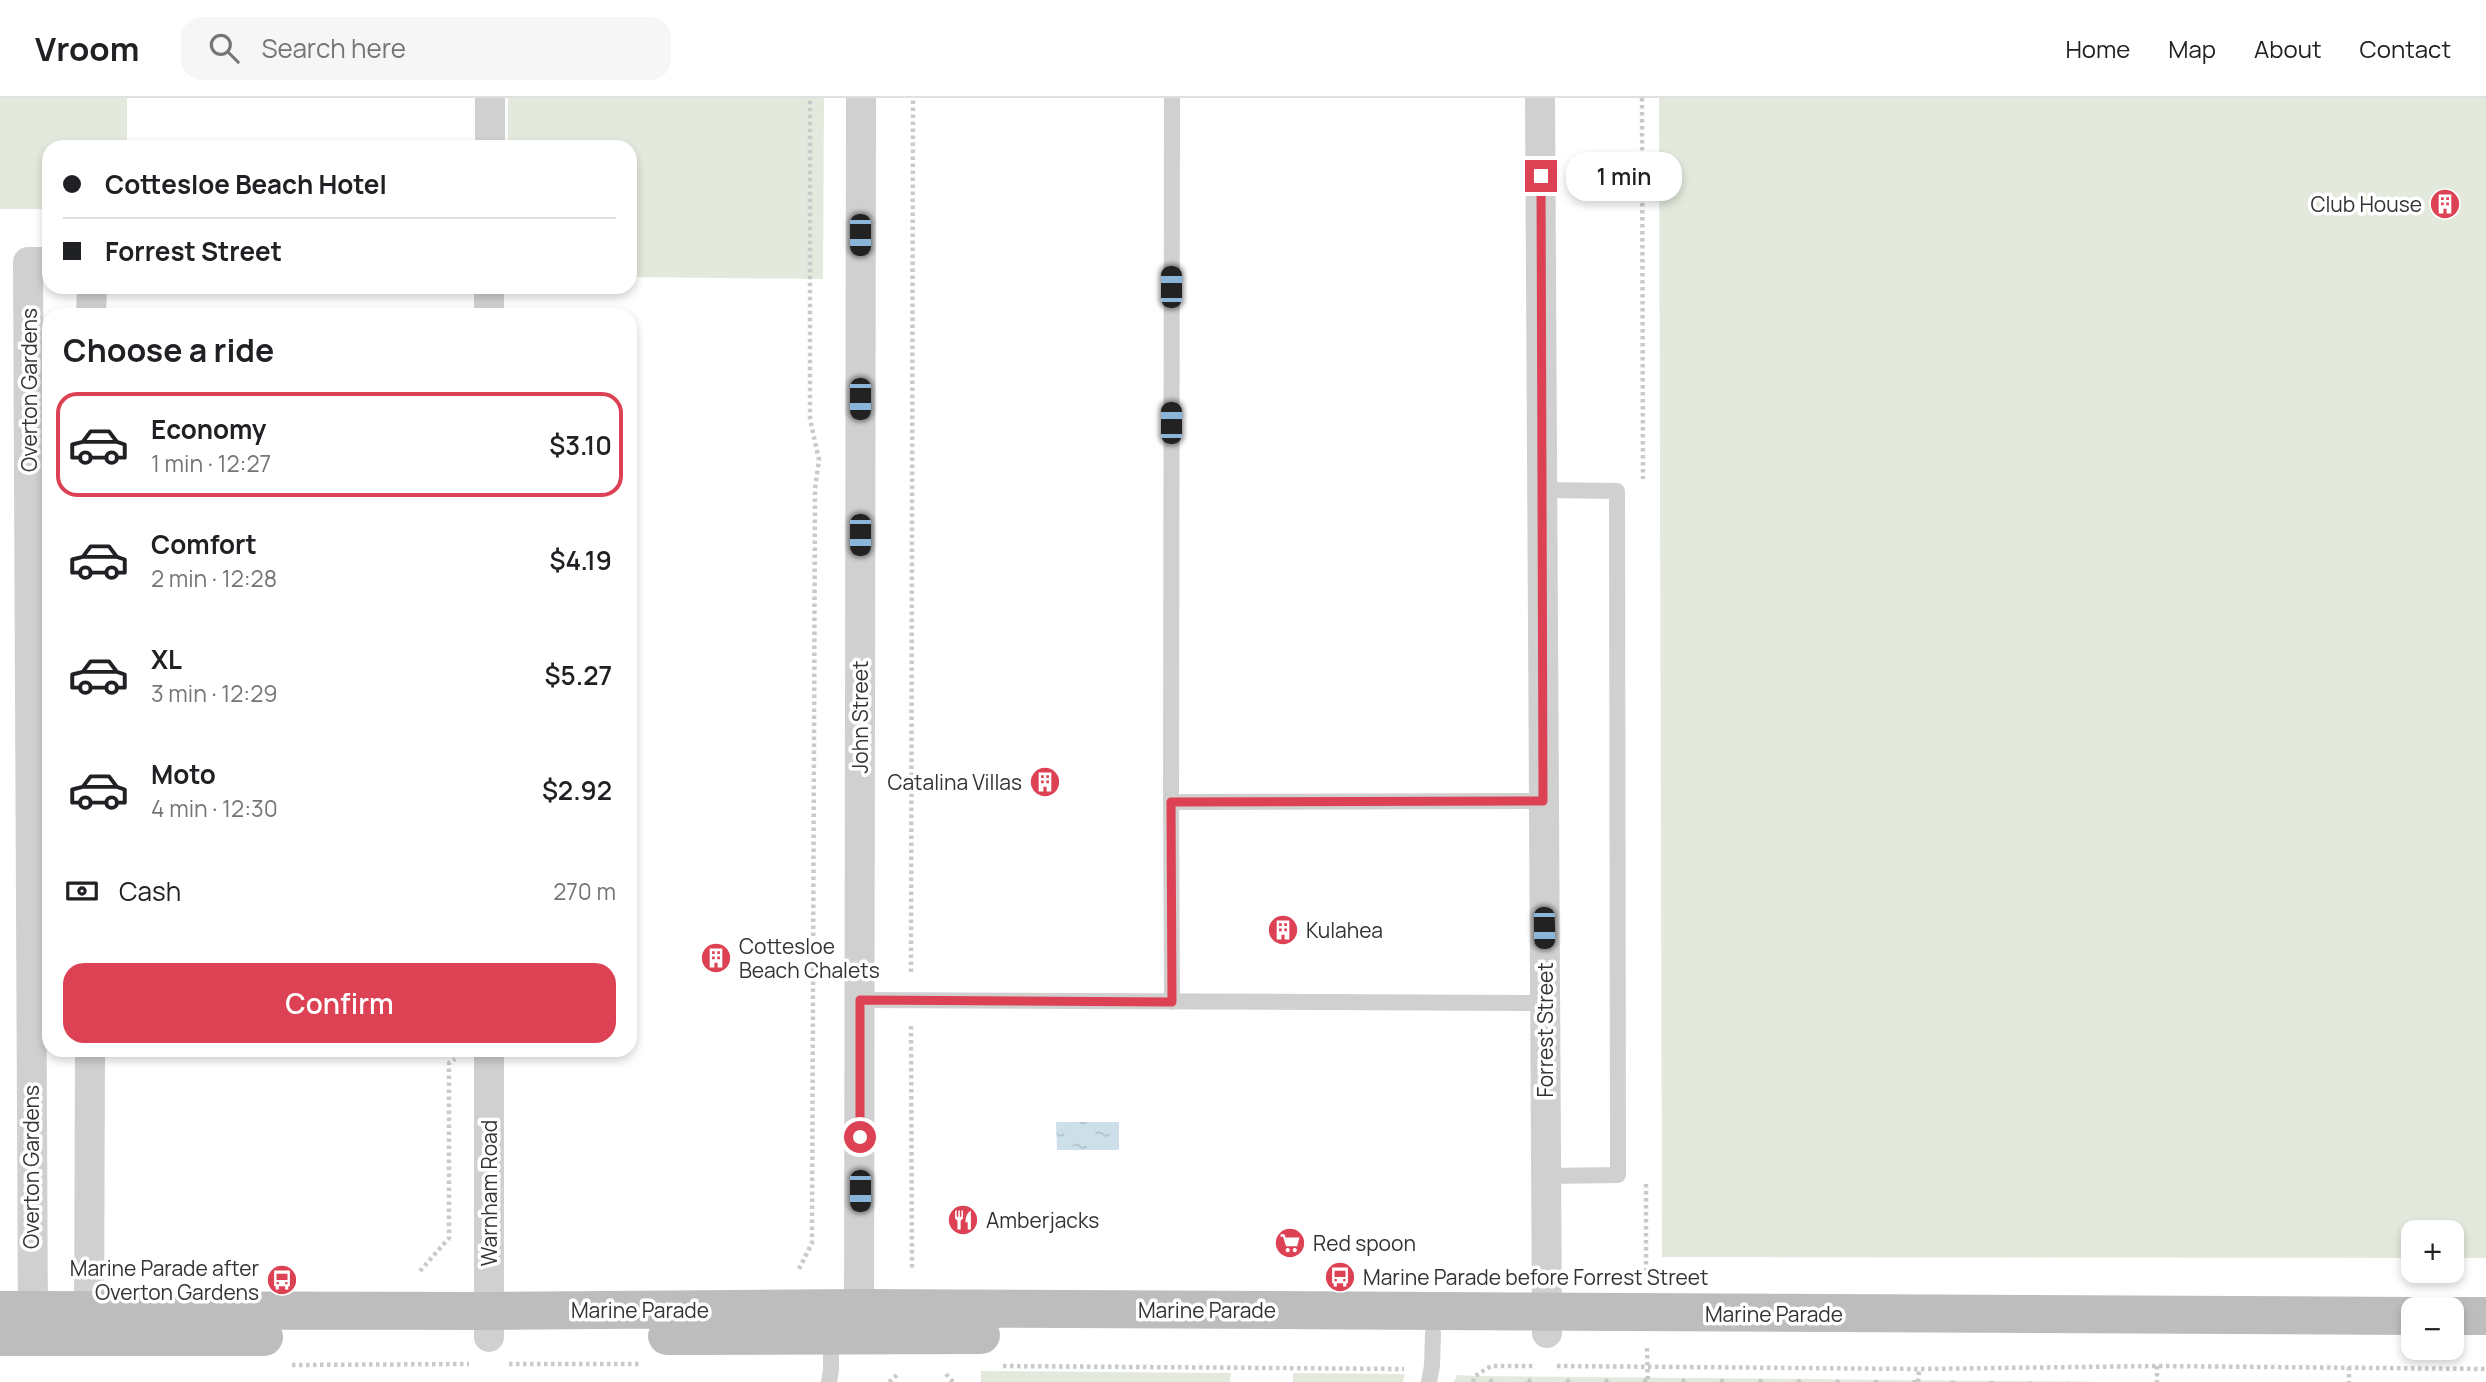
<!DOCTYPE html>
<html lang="en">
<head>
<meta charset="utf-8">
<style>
	:root { --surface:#fff; --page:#f6f6f6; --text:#202124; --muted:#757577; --line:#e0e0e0; --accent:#dc4253 }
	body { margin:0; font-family:Manrope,sans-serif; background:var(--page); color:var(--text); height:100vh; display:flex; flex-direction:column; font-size:26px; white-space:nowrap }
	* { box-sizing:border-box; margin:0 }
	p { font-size:23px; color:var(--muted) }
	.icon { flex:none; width:38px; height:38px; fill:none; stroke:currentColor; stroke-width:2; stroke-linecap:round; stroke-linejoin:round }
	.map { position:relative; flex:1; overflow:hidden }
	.side { position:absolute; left:42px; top:210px; width:595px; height:749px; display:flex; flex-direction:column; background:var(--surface); border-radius:21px; box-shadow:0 4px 10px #0003 }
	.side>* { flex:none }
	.banner { position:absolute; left:42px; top:42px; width:595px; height:154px; border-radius:21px; box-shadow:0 4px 10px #0003; display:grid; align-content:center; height:154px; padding:0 21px; background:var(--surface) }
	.controls { position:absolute; left:2401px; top:1122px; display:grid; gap:14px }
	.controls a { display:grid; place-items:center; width:63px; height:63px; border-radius:14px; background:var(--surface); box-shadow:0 4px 10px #0003; font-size:35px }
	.end { position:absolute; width:32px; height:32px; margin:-16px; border:9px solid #dc4253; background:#fff; box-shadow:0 0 0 4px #fff }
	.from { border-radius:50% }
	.bubble { position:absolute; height:49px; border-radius:21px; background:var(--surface); box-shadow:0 4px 10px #0003; font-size:23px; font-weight:600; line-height:49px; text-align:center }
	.car { position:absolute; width:21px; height:42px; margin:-21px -10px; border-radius:9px; box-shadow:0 0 5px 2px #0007; background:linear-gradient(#222 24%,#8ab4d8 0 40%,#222 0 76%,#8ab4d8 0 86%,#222 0) }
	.banner b { display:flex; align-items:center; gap:24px; height:66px; font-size:26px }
	.banner b+b { border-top:2px solid var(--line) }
	.banner i { width:18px; height:18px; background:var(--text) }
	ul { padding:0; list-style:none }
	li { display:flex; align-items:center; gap:21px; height:105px; margin:0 14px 10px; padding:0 7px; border:4px solid transparent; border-radius:21px }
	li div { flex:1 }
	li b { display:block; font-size:26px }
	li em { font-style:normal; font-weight:600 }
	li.current { border-color:var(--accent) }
	li>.icon { width:63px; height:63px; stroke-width:1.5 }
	h2 { padding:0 21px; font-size:32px; line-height:84px }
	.pay { display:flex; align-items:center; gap:18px; height:77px; padding:0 21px; font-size:26px }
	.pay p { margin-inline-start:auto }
	.action { display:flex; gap:14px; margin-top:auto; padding:14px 21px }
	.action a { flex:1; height:80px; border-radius:21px; background:var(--accent); color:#fff; font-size:28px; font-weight:600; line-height:80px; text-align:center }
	header { display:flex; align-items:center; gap:42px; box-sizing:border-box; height:98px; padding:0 35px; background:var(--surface); border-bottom:2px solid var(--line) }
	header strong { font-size:33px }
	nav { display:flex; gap:38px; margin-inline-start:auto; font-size:24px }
	.search { width:490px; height:63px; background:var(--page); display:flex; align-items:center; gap:18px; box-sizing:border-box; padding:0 24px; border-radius:21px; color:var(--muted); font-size:26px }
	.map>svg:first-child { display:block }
	.green { fill:#e3e9dc }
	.forest { fill:url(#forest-firs) }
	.water { fill:url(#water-ripples) }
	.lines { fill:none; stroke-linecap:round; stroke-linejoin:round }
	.path { stroke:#cacaca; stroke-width:4.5; stroke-dasharray:3.5 3.5; stroke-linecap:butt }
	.service { stroke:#d0d0d0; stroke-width:16 }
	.minor { stroke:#d0d0d0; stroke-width:30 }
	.secondary { stroke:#bdbdbd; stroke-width:38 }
	.route { stroke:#dc4253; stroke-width:9 }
	.labels { text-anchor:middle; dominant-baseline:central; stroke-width:7; stroke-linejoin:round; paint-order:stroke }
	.poi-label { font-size:21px; fill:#333; stroke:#fff; text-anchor:start }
	.street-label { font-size:21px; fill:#333; stroke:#fff }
</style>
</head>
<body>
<header>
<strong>Vroom</strong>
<div class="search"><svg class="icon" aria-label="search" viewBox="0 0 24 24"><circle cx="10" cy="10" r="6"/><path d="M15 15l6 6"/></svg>Search here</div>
<nav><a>Home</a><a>Map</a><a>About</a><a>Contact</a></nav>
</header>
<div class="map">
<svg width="2486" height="1284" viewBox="0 0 2486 1284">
	<defs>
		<pattern id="forest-firs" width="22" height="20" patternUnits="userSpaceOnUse" patternTransform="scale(1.75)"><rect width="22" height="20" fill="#e3e9dc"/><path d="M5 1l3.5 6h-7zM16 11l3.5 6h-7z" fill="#c3c8bd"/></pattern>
		<pattern id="water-ripples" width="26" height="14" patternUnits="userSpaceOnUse" patternTransform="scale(1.75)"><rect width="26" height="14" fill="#cde0ea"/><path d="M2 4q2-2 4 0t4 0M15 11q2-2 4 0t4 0" fill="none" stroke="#b0c1c9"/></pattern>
	</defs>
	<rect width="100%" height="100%" fill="#fff"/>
	<path class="green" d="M0,0H127V49H49V111H0Z
		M508,0H824L823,181L630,179V49H508Z
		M1659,0H2486V1160H2452V1134H2413V1160L1662,1159Z
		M981,1273L1231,1275L1230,1284H981Z
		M1293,1275L1405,1276L1403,1284H1293Z"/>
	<path class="forest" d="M1457,1277L1475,1278L2117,1284H1454Z"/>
	<path class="water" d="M1056,1024H1119V1052H1057Z"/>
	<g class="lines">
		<path class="path" d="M1642,0L1643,381
			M911,874L913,0
			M911,928L912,1171
			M1646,1086V1175
			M799,1171L812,1145L815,391L819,362L810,321V0
			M420,1173L449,1140V965L455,961
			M1647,1250L1648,1284
			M509,1266H640
			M292,1267L469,1266
			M1003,1268L1404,1271
			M1557,1268L1919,1271L2157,1268L2486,1271
			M2157,1268V1284
			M2349,1269V1284
			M946,1276L953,1284
			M889,1284L897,1277
			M1473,1284L1475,1278L1491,1268H1535
			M1918,1284L1919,1271"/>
		<path class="service" d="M1172,0L1171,704L1543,703
			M1542,392L1617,393L1618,1077L1546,1078
			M1171,704L1172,904
			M860,902L1545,905
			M829,1284L831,1272V1238
			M1429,1284L1432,1268L1433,1235"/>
		<path class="minor" d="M1540,0L1547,1235
			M490,49V0
			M91,217L92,189
			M489,217V189
			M33,1231L28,164H49
			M859,1231L861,0
			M89,1232L90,952
			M489,1239V952"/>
		<path class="secondary" d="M0,1212L489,1213L860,1210L2413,1218
			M2452,1218H2486
			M667,1238L981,1237
			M0,1239H264"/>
	</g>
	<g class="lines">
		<path class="route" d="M860,1039V902L1172,904L1171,704L1543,703L1541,78"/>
	</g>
	<defs>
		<g id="building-disc" transform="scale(1.575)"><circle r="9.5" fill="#dc4253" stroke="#fff"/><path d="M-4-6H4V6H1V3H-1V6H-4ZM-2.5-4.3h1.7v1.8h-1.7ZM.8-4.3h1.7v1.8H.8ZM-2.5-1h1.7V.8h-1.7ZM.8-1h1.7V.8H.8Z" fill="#fff"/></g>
		<g id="restaurant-disc" transform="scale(1.575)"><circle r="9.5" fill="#dc4253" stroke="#fff"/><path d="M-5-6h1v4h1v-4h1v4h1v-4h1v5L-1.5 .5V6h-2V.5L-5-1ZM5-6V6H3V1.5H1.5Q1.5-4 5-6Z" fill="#fff"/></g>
		<g id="supermarket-disc" transform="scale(1.575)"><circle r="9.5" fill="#dc4253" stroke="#fff"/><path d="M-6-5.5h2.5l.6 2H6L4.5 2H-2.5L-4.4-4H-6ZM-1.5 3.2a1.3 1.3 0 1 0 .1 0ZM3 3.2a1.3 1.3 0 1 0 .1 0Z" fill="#fff"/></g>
		<g id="bus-disc" transform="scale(1.575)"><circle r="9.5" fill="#dc4253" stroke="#fff"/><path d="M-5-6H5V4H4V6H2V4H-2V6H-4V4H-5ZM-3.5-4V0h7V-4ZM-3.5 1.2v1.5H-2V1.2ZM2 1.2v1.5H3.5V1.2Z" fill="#fff"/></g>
	</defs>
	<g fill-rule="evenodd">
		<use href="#building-disc" x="2445" y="106"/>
		<use href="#building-disc" x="1045" y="684"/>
		<use href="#building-disc" x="1283" y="832"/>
		<use href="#building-disc" x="716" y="860"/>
		<use href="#restaurant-disc" x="963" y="1122"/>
		<use href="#supermarket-disc" x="1290" y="1145"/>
		<use href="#bus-disc" x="1340" y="1179"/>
		<use href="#bus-disc" x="282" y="1182"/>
	</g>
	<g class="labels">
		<g class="poi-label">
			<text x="2422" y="106" text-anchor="end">Club House</text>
			<text x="1022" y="684" text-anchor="end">Catalina Villas</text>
			<text x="1306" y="832">Kulahea</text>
			<text x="739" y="848">Cottesloe<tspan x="739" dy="24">Beach Chalets</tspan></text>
			<text x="986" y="1122">Amberjacks</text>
			<text x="1313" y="1145">Red spoon</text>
			<text x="259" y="1170" text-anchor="end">Marine Parade after<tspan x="259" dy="24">Overton Gardens</tspan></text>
			<text x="1363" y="1179">Marine Parade before Forrest Street</text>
		</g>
		<g class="street-label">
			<text transform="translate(29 292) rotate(-90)">Overton Gardens</text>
			<text transform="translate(860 619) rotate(-90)">John Street</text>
			<text transform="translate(1545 932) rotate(-90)">Forrest Street</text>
			<text transform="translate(31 1069) rotate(-90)">Overton Gardens</text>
			<text transform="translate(489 1095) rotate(-90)">Warnham Road</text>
			<text x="640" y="1212">Marine Parade</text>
			<text x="1207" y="1212">Marine Parade</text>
			<text x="1774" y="1216">Marine Parade</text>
		</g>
	</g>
</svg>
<div class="controls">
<a>+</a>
<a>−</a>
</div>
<i class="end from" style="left:860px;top:1039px"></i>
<i class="end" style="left:1541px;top:78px"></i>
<div class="bubble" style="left:1566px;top:54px;width:116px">1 min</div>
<i class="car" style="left:860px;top:137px;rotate:180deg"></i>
<i class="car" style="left:1171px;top:189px;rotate:0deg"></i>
<i class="car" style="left:860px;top:301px;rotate:180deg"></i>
<i class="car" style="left:1171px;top:325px;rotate:0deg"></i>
<i class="car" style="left:860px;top:437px;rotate:180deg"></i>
<i class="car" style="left:1544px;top:830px;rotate:179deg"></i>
<i class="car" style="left:860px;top:1093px;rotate:180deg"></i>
<div class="banner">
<b><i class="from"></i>Cottesloe Beach Hotel</b>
<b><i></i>Forrest Street</b>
</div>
<section class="side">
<h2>Choose a ride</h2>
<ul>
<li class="current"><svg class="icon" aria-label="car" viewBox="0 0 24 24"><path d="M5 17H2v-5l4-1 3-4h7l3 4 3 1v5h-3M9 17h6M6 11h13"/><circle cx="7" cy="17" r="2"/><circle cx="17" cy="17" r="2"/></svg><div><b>Economy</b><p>1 min · 12:27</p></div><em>$3.10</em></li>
<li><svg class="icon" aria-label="car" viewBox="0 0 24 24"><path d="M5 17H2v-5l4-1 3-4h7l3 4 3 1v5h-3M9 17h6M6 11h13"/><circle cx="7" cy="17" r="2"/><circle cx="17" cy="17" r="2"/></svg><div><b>Comfort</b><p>2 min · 12:28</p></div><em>$4.19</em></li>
<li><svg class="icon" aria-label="car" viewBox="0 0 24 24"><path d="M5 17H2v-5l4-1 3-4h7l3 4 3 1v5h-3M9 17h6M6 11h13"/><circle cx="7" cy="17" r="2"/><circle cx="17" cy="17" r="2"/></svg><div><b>XL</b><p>3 min · 12:29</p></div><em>$5.27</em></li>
<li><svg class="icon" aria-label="car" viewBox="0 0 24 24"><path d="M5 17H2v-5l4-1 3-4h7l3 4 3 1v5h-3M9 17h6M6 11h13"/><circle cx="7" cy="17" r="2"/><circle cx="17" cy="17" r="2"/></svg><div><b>Moto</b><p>4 min · 12:30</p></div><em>$2.92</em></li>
</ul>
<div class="pay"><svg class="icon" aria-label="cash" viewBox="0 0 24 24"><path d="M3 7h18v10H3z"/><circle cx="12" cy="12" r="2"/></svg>Cash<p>270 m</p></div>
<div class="action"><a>Confirm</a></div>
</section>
</div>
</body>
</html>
